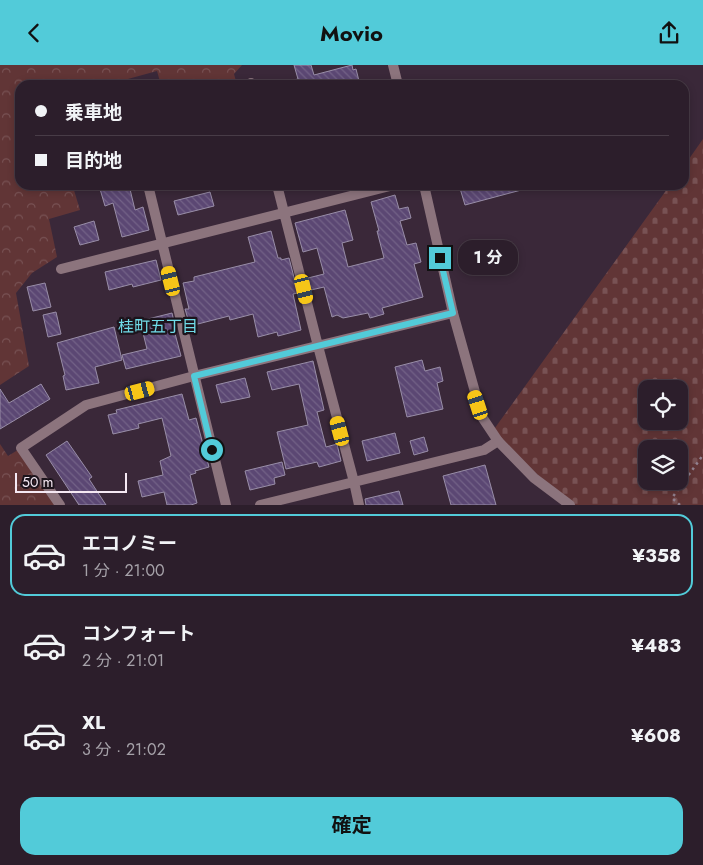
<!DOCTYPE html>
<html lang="ja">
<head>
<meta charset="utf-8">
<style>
	:root { --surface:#2c1e2b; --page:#342733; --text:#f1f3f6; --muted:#a6a2a9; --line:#483c47; --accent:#52cbd9 }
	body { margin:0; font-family:Jost,"Noto Sans JP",sans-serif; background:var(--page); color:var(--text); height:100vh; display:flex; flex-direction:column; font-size:19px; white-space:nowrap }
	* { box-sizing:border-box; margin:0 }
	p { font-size:16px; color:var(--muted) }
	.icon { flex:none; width:28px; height:28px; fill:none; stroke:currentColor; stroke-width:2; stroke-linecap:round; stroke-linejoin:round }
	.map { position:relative; height:440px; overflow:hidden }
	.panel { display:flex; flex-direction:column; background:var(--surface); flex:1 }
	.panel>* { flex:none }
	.top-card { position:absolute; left:15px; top:15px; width:674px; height:110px; border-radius:15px; box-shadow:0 2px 8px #0003,0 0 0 1px var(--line); display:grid; align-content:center; height:110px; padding:0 20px; background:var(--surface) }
	.controls { position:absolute; left:638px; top:315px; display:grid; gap:10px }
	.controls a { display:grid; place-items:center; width:50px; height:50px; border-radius:10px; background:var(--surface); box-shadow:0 2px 8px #0003,0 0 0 1px var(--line); font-size:25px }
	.scale { position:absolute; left:15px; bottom:12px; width:112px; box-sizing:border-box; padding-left:5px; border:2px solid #f5e8f3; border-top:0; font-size:14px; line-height:18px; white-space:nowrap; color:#f5e8f3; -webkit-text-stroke:4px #1c141c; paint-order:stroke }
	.end { position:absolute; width:22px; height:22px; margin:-11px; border:6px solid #52cbd9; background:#111; box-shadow:0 0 0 2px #111 }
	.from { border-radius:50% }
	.bubble { position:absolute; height:35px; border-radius:15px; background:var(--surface); box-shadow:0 2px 8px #0003,0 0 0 1px var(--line); font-size:16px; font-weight:700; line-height:35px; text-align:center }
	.car { position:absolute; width:15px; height:30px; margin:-15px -8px; border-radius:6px; box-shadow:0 0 4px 1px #0007; background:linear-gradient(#f5c518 24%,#345 0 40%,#f5c518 0 76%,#345 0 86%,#f5c518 0) }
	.top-card b { display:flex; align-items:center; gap:18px; height:48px; font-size:19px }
	.top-card b+b { border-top:1px solid var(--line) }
	.top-card i { width:12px; height:12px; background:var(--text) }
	ul { padding:9px 0 0; list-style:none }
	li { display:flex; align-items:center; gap:15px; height:82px; margin:0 10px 8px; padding:0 10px; border:2px solid transparent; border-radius:15px }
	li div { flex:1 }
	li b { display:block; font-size:19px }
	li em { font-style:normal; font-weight:700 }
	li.on { border-color:var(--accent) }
	li>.icon { width:45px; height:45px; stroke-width:1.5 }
	.action { display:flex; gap:10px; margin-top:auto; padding:10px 20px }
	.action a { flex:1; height:58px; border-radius:15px; background:var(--accent); color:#111; font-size:20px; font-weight:700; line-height:58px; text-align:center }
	header { display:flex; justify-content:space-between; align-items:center; height:65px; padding:0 20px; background:var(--accent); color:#111; font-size:22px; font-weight:700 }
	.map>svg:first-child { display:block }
	.forest { fill:url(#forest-crowns) }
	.cemetery { fill:url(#cemetery-stones); fill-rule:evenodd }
	.building { fill:url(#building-back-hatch); stroke:#998ea8 }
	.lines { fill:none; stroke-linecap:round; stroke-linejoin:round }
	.path { stroke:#928290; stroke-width:2.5; stroke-dasharray:2.5 4; stroke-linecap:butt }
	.minor { stroke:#8c747d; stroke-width:10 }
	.tertiary { stroke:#8c747d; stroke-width:10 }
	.route { stroke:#52cbd9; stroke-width:6 }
	.labels { text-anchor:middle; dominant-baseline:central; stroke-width:4.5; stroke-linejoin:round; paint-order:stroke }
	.neighbourhood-label { font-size:16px; fill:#70dbe8; stroke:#1c141c }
</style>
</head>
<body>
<header><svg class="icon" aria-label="back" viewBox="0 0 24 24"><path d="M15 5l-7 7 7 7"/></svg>Movio<svg class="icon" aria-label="share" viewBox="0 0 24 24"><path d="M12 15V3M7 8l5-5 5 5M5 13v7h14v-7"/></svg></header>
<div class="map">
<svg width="703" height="440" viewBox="0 0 703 440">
	<defs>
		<pattern id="forest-crowns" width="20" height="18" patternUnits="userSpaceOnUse" patternTransform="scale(1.25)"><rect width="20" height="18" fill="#613536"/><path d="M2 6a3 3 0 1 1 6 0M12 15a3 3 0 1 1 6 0" fill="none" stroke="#785254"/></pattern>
		<pattern id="cemetery-stones" width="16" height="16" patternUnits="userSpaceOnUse" patternTransform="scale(1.25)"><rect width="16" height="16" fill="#613536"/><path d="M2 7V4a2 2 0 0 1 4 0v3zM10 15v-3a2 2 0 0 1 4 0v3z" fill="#785254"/></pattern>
		<pattern id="building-back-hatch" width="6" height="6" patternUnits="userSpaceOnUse" patternTransform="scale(1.25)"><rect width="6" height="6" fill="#5b4773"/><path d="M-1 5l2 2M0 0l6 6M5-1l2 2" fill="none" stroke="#736287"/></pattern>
	</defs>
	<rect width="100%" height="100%" fill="#3a2839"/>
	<path class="forest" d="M0,0H242L234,9L237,20H161L157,6L106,20H20V120H80L73,122L80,145L49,154L57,192L32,208L16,228L29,301L0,320Z
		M0,379L8,391L21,383L60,440H0Z"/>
	<path class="cemetery" d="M703,74V440H570L492,367L670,120H684V101ZM646,324H679V356H646ZM646,384H679V416H646Z"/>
	<path class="building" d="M294,0H311L314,10L352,0L353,5L356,4L359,16L345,20H290V16L298,14Z
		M103,120H129L135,145L143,142L149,165L122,172L113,138L105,141L100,124L104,123Z
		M459,120H525V124L465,140Z
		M210,127L214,141L178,150L174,136Z
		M395,130L399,144L408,142L411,153L400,156L407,180L416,178L421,197L414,199L423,232L382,243L384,249L370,253L368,248L343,253L337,250L332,252L324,222L311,225L308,213L324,209L317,183L303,187L295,158L345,145L353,175L342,178L348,202L384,193L377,166H379L371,137Z
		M94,156L99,175L80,180L74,162Z
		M271,166L278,193H281V195L289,193L298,228L293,229L301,265L278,271L277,267L258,272L253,249L230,255L229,251L190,261L185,244H189L183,218L194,216V212L255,197L248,172Z
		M156,195L161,215L133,222L132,219L109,225L105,207Z
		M45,218L51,242L33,246L27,222Z
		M56,247L61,269L48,272L43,250Z
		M172,248L176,265H174L181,291L126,304L122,290L147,284L140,256Z
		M114,262L122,295L95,302L99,318L66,325L63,311L65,310L57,278Z
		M422,295L425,306L440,302L443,316L437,318L443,344L407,352L395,302Z
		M313,296L324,345L317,347L326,382L337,379L341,396L319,402L317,397L286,404L277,367L308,360L299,319L272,325L267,307Z
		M245,313L250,332L221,338L216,320Z
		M41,319L50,334L0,364V324L9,338Z
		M182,329L189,355L196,353L209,402L195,406L196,408L190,410L197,438L191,440H167L164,427L142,432L138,416L163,410L160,396L171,391L162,353L138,359L139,363L113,369L108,350L117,348L116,345Z
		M395,368L400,388L367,396L362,376Z
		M424,372L428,386L414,390L410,376Z
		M67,376L92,412L89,414L106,440H79L46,390Z
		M282,397L285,410L274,413L275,419L250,425L245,406Z
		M485,400L496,440H451L443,411Z
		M399,426L403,440H366L365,434Z"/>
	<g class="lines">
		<path class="path" d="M680,440L672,433L703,390"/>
		<path class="minor" d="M251,18V20
			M148,120L226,440
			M277,120L318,281L354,417L359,440
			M61,204L394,120
			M60,440L21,383L86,340L194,311L453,248
			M260,440L484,385L498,376"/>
		<path class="tertiary" d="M393,0L398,20
			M424,120L453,248L482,352L498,376L534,413L570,440"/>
	</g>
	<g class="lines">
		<path class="route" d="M212,385L194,311L453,248L440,193"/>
	</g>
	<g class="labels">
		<g class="neighbourhood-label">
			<text x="158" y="261">桂町五丁目</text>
		</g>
	</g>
</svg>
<div class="controls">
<a><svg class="icon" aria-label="locate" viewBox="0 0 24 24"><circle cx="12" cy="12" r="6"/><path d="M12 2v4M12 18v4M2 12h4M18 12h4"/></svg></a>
<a><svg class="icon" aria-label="layers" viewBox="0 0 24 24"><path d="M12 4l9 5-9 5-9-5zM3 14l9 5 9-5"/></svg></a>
</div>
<div class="scale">50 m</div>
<i class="end from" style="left:212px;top:385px"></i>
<i class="end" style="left:440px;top:193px"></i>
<div class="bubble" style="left:458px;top:175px;width:60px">1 分</div>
<i class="car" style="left:171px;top:216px;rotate:346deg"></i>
<i class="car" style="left:304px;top:224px;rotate:166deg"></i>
<i class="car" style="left:140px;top:326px;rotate:75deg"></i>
<i class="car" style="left:478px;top:340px;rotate:342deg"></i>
<i class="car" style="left:340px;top:366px;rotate:345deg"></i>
<div class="top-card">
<b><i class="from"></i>乗車地</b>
<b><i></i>目的地</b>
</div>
</div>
<section class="panel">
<ul>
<li class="on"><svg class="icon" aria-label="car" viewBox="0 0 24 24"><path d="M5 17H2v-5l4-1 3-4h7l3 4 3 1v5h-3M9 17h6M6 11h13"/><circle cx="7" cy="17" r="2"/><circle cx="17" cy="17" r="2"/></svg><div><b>エコノミー</b><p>1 分 · 21:00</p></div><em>¥358</em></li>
<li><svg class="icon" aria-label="car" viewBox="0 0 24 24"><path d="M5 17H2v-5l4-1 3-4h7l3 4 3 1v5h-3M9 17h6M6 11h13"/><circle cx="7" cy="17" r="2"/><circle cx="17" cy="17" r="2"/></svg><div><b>コンフォート</b><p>2 分 · 21:01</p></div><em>¥483</em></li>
<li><svg class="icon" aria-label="car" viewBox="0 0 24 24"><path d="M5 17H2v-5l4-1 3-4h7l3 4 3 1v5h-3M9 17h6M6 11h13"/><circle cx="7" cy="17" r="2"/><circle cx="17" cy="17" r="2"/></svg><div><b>XL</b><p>3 分 · 21:02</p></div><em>¥608</em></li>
</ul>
<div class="action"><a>確定</a></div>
</section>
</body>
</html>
